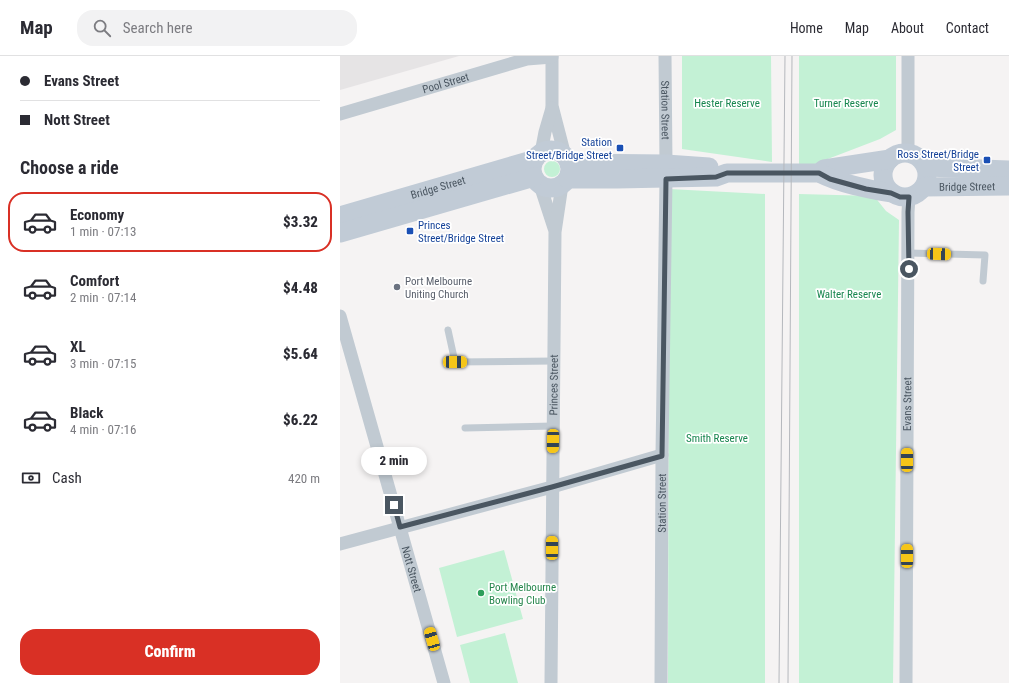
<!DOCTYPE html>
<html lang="en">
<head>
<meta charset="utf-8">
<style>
	:root { --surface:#fff; --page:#f2f2f3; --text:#2b2b33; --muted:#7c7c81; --line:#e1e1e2; --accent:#d93025 }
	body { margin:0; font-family:"Roboto Condensed",sans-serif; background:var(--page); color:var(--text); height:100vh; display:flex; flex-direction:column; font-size:15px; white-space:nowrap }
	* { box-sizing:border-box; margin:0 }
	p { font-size:13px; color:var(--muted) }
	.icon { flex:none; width:22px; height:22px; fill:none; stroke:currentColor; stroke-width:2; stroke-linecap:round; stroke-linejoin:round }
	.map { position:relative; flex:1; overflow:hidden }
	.side { display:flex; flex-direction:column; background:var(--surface); width:340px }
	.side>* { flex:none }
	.hud { display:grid; align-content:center; height:88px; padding:0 20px; background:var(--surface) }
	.end { position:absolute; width:18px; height:18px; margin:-9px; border:5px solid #4a5661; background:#fff; box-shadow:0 0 0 2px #fff }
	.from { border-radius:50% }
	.bubble { position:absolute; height:28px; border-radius:14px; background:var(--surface); box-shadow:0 2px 6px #0003; font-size:13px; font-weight:800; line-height:28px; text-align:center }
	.car { position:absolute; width:12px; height:24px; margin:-12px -6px; border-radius:5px; box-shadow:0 0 3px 1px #0007; background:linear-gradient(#f5c518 24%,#345 0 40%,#f5c518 0 76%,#345 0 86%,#f5c518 0) }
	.hud b { display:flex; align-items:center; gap:14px; height:38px; font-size:15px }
	.hud b+b { border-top:1px solid var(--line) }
	.hud i { width:10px; height:10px; background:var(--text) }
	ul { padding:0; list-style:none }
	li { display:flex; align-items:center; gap:12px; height:60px; margin:0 8px 6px; padding:0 12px; border:2px solid transparent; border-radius:16px }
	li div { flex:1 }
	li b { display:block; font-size:15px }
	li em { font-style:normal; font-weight:800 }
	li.current { border-color:var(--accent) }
	li>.icon { width:36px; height:36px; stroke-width:1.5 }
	h2 { padding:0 20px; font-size:18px; line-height:48px }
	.pay { display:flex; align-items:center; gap:10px; height:44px; padding:0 20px; font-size:15px }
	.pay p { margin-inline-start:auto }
	.action { display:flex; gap:8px; margin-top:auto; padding:8px 20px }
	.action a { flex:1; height:46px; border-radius:16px; background:var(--accent); color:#fff; font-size:16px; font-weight:800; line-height:46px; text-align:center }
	header { display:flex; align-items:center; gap:24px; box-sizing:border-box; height:56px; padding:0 20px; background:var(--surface); border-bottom:1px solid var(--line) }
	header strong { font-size:19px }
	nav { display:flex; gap:22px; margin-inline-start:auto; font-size:14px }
	.search { width:280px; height:36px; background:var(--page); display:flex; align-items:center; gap:10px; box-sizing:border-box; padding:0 14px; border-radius:16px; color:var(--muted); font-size:15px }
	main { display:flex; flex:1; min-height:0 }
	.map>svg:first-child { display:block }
	.education { fill:#e6e4e5 }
	.green { fill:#c3f1d5 }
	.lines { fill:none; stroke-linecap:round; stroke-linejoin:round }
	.lane { stroke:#c1cad2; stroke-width:7 }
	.street { stroke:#c1cad2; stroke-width:13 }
	.secondary { stroke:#c1cbd6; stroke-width:19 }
	.tram { stroke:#b5b8bd; stroke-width:1 }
	.route { stroke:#4a5661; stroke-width:5 }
	.transit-dot { fill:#1a4fb4; stroke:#fff; stroke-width:1.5 }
	.worship-dot { fill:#6b7280; stroke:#fff; stroke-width:1.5 }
	.leisure-dot { fill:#2e9e5b; stroke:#fff; stroke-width:1.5 }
	.labels { text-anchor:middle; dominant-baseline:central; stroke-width:3.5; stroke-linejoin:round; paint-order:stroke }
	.street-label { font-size:11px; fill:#4a5661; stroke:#fff }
	.park-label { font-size:11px; fill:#17864f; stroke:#fff }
	.transit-label { font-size:11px; fill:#164399; stroke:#fff; text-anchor:end }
	.worship-label { font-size:11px; fill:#5b616d; stroke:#fff; text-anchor:start }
	.leisure-label { font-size:11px; fill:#27864d; stroke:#fff; text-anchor:start }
</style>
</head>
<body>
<header>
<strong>Map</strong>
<div class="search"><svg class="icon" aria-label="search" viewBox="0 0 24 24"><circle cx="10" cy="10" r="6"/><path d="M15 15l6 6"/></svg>Search here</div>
<nav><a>Home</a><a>Map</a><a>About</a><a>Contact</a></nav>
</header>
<main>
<section class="side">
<div class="hud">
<b><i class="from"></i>Evans Street</b>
<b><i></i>Nott Street</b>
</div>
<h2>Choose a ride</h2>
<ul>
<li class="current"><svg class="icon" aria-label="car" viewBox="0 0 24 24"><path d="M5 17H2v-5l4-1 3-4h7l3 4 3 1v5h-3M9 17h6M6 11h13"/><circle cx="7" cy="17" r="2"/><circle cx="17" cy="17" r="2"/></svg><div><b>Economy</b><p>1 min · 07:13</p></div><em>$3.32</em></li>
<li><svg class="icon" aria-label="car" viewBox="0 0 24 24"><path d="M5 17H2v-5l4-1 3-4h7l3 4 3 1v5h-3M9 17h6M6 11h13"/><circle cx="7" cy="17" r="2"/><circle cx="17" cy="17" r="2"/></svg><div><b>Comfort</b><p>2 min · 07:14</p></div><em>$4.48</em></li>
<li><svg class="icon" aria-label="car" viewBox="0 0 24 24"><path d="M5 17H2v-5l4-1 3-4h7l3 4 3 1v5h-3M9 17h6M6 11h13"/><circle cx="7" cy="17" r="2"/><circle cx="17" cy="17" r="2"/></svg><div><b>XL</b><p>3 min · 07:15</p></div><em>$5.64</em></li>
<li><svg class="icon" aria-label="car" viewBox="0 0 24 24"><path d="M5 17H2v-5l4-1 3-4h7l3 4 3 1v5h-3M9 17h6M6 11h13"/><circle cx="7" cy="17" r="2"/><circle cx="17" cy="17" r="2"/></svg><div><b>Black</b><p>4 min · 07:16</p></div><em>$6.22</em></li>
</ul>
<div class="pay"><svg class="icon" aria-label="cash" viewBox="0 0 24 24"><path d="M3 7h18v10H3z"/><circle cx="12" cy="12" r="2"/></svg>Cash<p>420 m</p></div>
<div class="action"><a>Confirm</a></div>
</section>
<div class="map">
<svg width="669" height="627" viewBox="0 0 669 627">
	<rect width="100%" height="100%" fill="#f5f3f3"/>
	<path class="education" d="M0,0H119L0,34Z"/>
	<path class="green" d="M342,0H431L432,106L342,93Z
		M459,0H556V74L540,83L459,114Z
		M204 113a8 8 0 1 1 16 0a8 8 0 1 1-16 0Z
		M329,133L425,138V627H328Z
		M459,138L534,140L546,155L559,164L553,627H459Z
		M164,494L183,563L117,581L99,512Z
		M165,577L178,627H130L120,589Z"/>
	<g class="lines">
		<path class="lane" d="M569,197L645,199L643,225
			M108,274L115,306L214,305
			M125,372L213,370"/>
		<g class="street">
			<path d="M212,0V50L225,100"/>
			<path id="s1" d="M325,0L326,108"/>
			<path d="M568,0V97"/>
			<path id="s2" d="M0,58L187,3L212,1"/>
			<path d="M201,97L205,76L212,52"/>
			<path d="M200,129L214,172"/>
			<path id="s3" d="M0,260L104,627"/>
			<path d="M0,488L212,431L322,399"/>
			<path id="s4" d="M211,627L215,176L222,129"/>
			<path id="s5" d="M321,627L322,399L326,123"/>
			<path id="s6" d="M566,627L568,156L569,141"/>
		</g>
		<g class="secondary">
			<circle cx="211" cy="113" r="19"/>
			<circle cx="565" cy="119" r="22"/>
			<path d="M229,107L326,108L369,111"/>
			<path d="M586,111L669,114"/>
			<path d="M479,117L484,113L550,103"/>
			<path d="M228,123H277L376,121L387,117H479C501,128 527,133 551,137"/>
			<path id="s7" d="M584,131L669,130"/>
			<path id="s8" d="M0,160L195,103"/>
			<path d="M0,177L194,121"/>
		</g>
		<path class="tram" d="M439,627L445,0
			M448,627L452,0"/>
	</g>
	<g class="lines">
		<path class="route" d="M54,449L60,471L212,431L322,400L326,123L376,121L387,117H479L490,123L526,133L551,137L560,141H569L568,156L569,213"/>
	</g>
	<g class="transit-dot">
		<rect x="276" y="88" width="8" height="8" rx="2"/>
		<rect x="643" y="100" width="8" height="8" rx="2"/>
		<rect x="66" y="171" width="8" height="8" rx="2"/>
	</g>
	<circle class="worship-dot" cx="57" cy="231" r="4"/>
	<circle class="leisure-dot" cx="141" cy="537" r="4"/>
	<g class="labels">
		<g class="street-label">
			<text stroke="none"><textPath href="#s2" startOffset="110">Pool Street</textPath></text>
			<text stroke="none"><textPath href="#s1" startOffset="54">Station Street</textPath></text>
			<text stroke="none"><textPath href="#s7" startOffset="43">Bridge Street</textPath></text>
			<text stroke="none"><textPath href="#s8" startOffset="102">Bridge Street</textPath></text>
			<text stroke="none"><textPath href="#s4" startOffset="298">Princes Street</textPath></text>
			<text stroke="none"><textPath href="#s6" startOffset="279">Evans Street</textPath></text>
			<text stroke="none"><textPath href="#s5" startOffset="180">Station Street</textPath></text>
			<text stroke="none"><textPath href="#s3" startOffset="263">Nott Street</textPath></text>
		</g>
		<g class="park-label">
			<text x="387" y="47">Hester Reserve</text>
			<text x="506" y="47">Turner Reserve</text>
			<text x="509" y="238">Walter Reserve</text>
			<text x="377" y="382">Smith Reserve</text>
		</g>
		<g class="transit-label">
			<text x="272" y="86">Station<tspan x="272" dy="13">Street/Bridge Street</tspan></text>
			<text x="639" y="98">Ross Street/Bridge<tspan x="639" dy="13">Street</tspan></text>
			<text x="78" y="169" text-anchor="start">Princes<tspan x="78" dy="13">Street/Bridge Street</tspan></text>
		</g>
		<g class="worship-label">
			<text x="65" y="225">Port Melbourne<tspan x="65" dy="13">Uniting Church</tspan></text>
		</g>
		<g class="leisure-label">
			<text x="149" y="531">Port Melbourne<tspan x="149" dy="13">Bowling Club</tspan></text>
		</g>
	</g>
</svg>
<i class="end from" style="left:569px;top:213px"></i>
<i class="end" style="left:54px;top:449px"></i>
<div class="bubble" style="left:21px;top:391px;width:66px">2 min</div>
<i class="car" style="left:599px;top:198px;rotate:92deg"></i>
<i class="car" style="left:115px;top:306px;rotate:90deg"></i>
<i class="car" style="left:213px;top:385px;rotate:181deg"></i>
<i class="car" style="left:567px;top:404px;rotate:0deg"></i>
<i class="car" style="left:212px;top:492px;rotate:0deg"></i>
<i class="car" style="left:567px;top:500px;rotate:0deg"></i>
<i class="car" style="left:92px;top:583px;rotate:344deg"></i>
</div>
</main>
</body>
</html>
